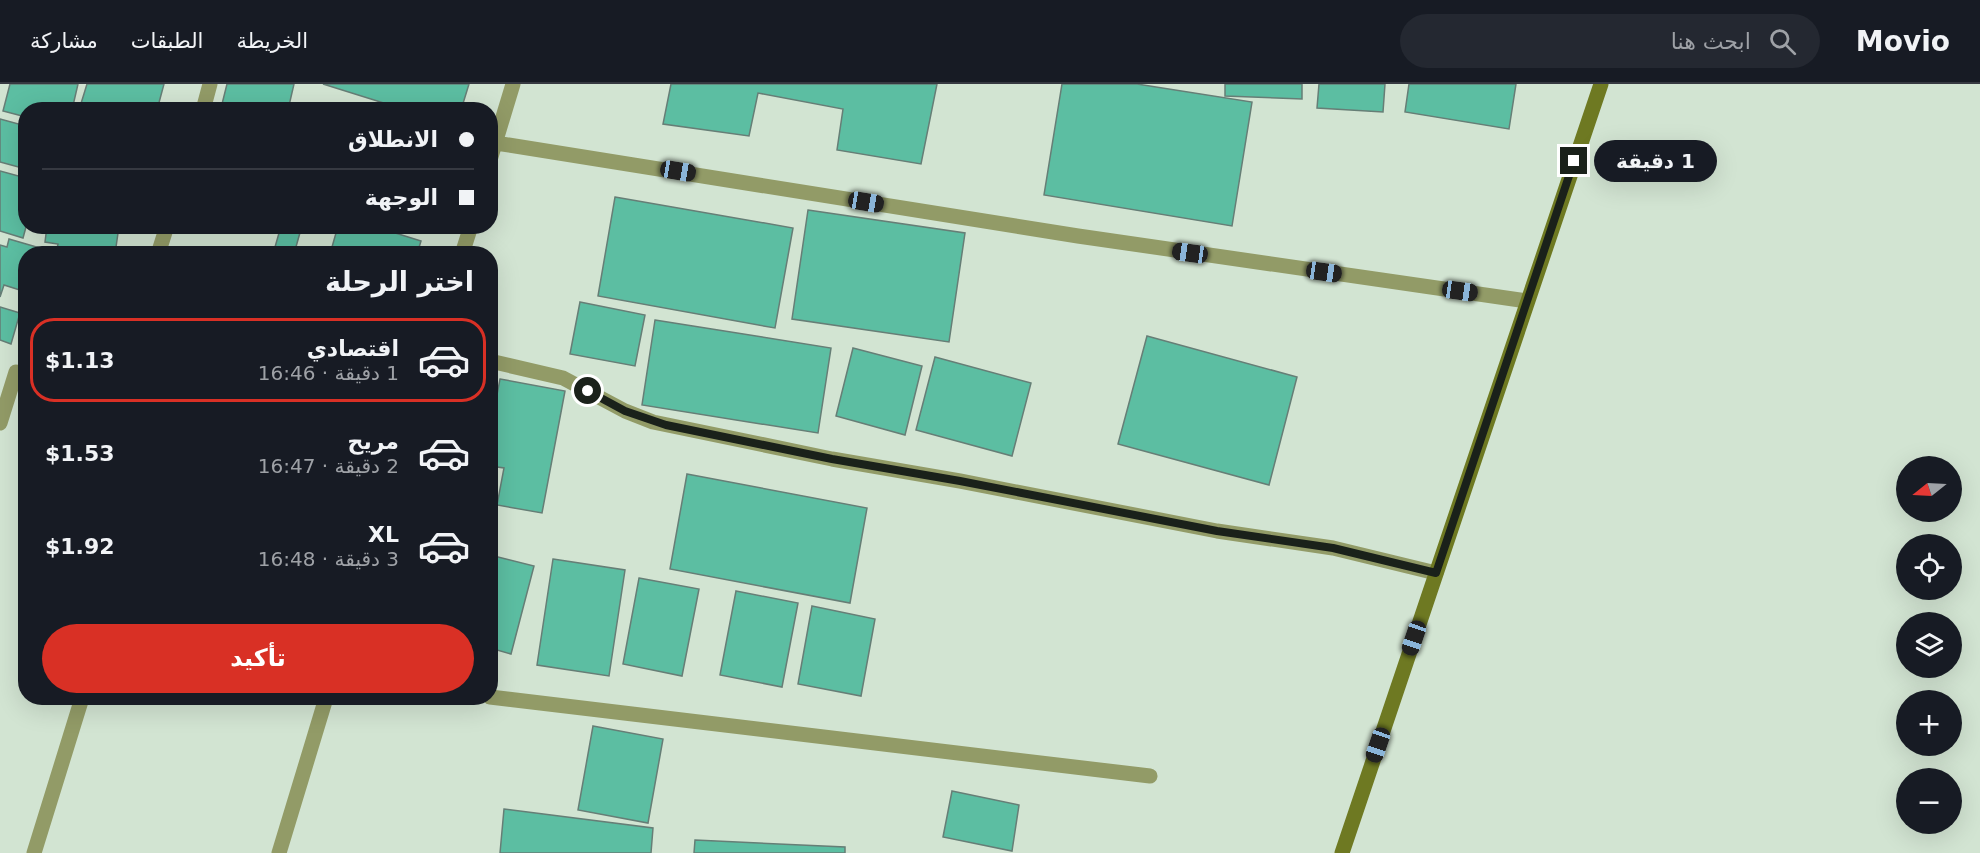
<!DOCTYPE html>
<html lang="ar">
<head>
<meta charset="utf-8">
<style>
	:root { --surface:#171b24; --page:#242831; --text:#f1f3f6; --muted:#9ea1a6; --line:#363941; --accent:#d93025 }
	body { margin:0; font-family:"DejaVu Sans","Noto Naskh Arabic",sans-serif; background:var(--page); color:var(--text); direction:rtl; height:100vh; display:flex; flex-direction:column; font-size:22px; white-space:nowrap }
	* { box-sizing:border-box; margin:0 }
	p { font-size:20px; color:var(--muted) }
	.icon { flex:none; width:33px; height:33px; fill:none; stroke:currentColor; stroke-width:2; stroke-linecap:round; stroke-linejoin:round }
	.map { position:relative; flex:1; overflow:hidden; direction:ltr }
	.drawer { position:absolute; left:18px; top:162px; width:480px; height:459px; display:flex; flex-direction:column; background:var(--surface); border-radius:24px; box-shadow:0 6px 24px #0002; direction:rtl }
	.drawer>* { flex:none }
	.guide { position:absolute; left:18px; top:18px; width:480px; height:132px; border-radius:24px; box-shadow:0 6px 24px #0002; direction:rtl; display:grid; align-content:center; height:132px; padding:0 24px; background:var(--surface) }
	.needle { width:39px; rotate:252deg }
	.controls { position:absolute; left:1896px; top:372px; display:grid; gap:12px }
	.controls a { display:grid; place-items:center; width:66px; height:66px; border-radius:50%; background:var(--surface); box-shadow:0 6px 24px #0002; font-size:30px }
	.end { position:absolute; width:27px; height:27px; margin:-14px; border:8px solid #1a211a; background:#fff; box-shadow:0 0 0 3px #fff }
	.from { border-radius:50% }
	.bubble { position:absolute; height:42px; border-radius:21px; background:var(--surface); box-shadow:0 6px 24px #0002; font-size:20px; font-weight:700; line-height:42px; text-align:center; direction:rtl }
	.car { position:absolute; width:18px; height:36px; margin:-18px -9px; border-radius:8px; box-shadow:0 0 4px 2px #0007; background:linear-gradient(#222 24%,#8ab4d8 0 40%,#222 0 76%,#8ab4d8 0 86%,#222 0) }
	.guide b { display:flex; align-items:center; gap:21px; height:57px; font-size:22px }
	.guide b+b { border-top:2px solid var(--line) }
	.guide i { width:15px; height:15px; background:var(--text) }
	ul { padding:0; list-style:none }
	li { display:flex; align-items:center; gap:18px; height:84px; margin:0 12px 9px; padding:0 12px; border:3px solid transparent; border-radius:24px }
	li div { flex:1 }
	li b { display:block; font-size:22px }
	li em { font-style:normal; font-weight:700 }
	li.current { border-color:var(--accent) }
	li>.icon { width:54px; height:54px; stroke-width:1.5 }
	h2 { padding:0 24px; font-size:27px; line-height:72px }
	.cta { display:flex; gap:12px; margin-top:auto; padding:12px 24px }
	.cta a { flex:1; height:69px; border-radius:36px; background:var(--accent); color:#fff; font-size:24px; font-weight:700; line-height:69px; text-align:center }
	header { display:flex; align-items:center; gap:36px; box-sizing:border-box; height:84px; padding:0 30px; background:var(--surface); border-bottom:2px solid var(--line) }
	header strong { font-size:28px }
	nav { display:flex; gap:33px; margin-inline-start:auto; font-size:21px }
	.search { width:420px; height:54px; background:var(--page); display:flex; align-items:center; gap:15px; box-sizing:border-box; padding:0 21px; border-radius:33px; color:var(--muted); font-size:22px }
	.map>svg:first-child { display:block }
	.building { fill:#5cbea2; stroke:#667e76; stroke-width:1.5 }
	.lines { fill:none; stroke-linecap:round; stroke-linejoin:round }
	.street { stroke:#929b67; stroke-width:15 }
	.secondary { stroke:#6e7922; stroke-width:15 }
	.route { stroke:#1a211a; stroke-width:8 }
</style>
</head>
<body>
<header>
<strong>Movio</strong>
<div class="search"><svg class="icon" aria-label="search" viewBox="0 0 24 24"><circle cx="10" cy="10" r="6"/><path d="M15 15l6 6"/></svg>ابحث هنا</div>
<nav><a>الخريطة</a><a>الطبقات</a><a>مشاركة</a></nav>
</header>
<div class="map">
<svg width="1980" height="769" viewBox="0 0 1980 769">
	<rect width="100%" height="100%" fill="#d2e4d2"/>
	<path class="building" d="M10,0H78L72,26H26V33L3,27Z
		M87,0H164L157,26H79Z
		M227,0H294L288,26H225L221,24Z
		M323,0H469L461,26H406Z
		M671,0H937L921,80L837,66L843,25L758,9L749,52L663,40Z
		M1062,0H1137L1252,18L1232,142L1044,111Z
		M1225,0H1302V15L1225,12Z
		M1319,0H1385L1383,28L1317,24Z
		M1409,0H1516L1509,45L1405,28Z
		M0,35L26,42V85L0,78Z
		M0,87L26,94V142H43L42,148L26,143L23,154L0,147Z
		M615,113L793,144L775,244L598,212Z
		M808,126L965,149L949,258L792,235Z
		M47,142H119L115,170H56L58,160L45,158Z
		M281,142L301,145L294,170H273Z
		M338,142H373L421,157L417,170H330Z
		M9,155L40,164L38,170H26V208L4,201L0,213V161L7,163Z
		M580,218L645,231L635,282L570,270Z
		M0,223L20,229L11,260L0,256Z
		M655,236L831,264L818,349L642,321Z
		M1147,252L1297,293L1269,401L1118,360Z
		M853,264L922,282L905,351L836,332Z
		M935,273L1031,299L1012,372L916,346Z
		M500,295L565,307L542,429L497,421L504,384L490,382V347Z
		M687,390L867,424L850,519L670,485Z
		M490,471L534,482L511,570L490,564Z
		M553,475L625,486L609,592L537,581Z
		M639,494L699,505L682,592L623,580Z
		M736,507L798,519L782,603L720,591Z
		M812,522L875,535L861,612L798,600Z
		M593,642L663,655L648,739L578,726Z
		M952,707L1019,721L1012,767L943,753Z
		M504,725L653,744L651,769H500Z
		M695,756L845,763V769H694Z"/>
	<g class="lines">
		<path class="street" d="M203,26L210,0
			M496,59L1078,152L1527,217
			M490,76L513,0
			M158,170L167,142
			M462,170L471,142
			M490,277L563,294L625,327L653,338L832,375L960,397L1217,447L1333,464L1436,489
			M0,339L16,288
			M490,613L1150,692
			M34,769L82,614
			M279,769L326,614"/>
		<path class="secondary" d="M1342,769L1601,0"/>
	</g>
	<g class="lines">
		<path class="route" d="M588,307L625,327L666,341L832,375L960,397L1217,447L1333,464L1436,489L1574,77"/>
	</g>
</svg>
<div class="controls">
<a><svg class="needle" viewBox="-14 -14 28 28"><path d="M0-13l5 13h-10z" fill="#e53935"/><path d="M0 13l5-13h-10z" fill="#9ea1a6"/></svg></a>
<a><svg class="icon" aria-label="locate" viewBox="0 0 24 24"><circle cx="12" cy="12" r="6"/><path d="M12 2v4M12 18v4M2 12h4M18 12h4"/></svg></a>
<a><svg class="icon" aria-label="layers" viewBox="0 0 24 24"><path d="M12 4l9 5-9 5-9-5zM3 14l9 5 9-5"/></svg></a>
<a>+</a>
<a>−</a>
</div>
<i class="end from" style="left:588px;top:307px"></i>
<i class="end" style="left:1574px;top:77px"></i>
<div class="bubble" style="left:1594px;top:56px;width:123px">1 دقيقة</div>
<i class="car" style="left:678px;top:87px;rotate:99deg"></i>
<i class="car" style="left:866px;top:118px;rotate:99deg"></i>
<i class="car" style="left:1190px;top:169px;rotate:278deg"></i>
<i class="car" style="left:1324px;top:188px;rotate:98deg"></i>
<i class="car" style="left:1460px;top:207px;rotate:98deg"></i>
<i class="car" style="left:1414px;top:554px;rotate:199deg"></i>
<i class="car" style="left:1378px;top:661px;rotate:199deg"></i>
<div class="guide">
<b><i class="from"></i>الانطلاق</b>
<b><i></i>الوجهة</b>
</div>
<section class="drawer">
<h2>اختر الرحلة</h2>
<ul>
<li class="current"><svg class="icon" aria-label="car" viewBox="0 0 24 24"><path d="M5 17H2v-5l4-1 3-4h7l3 4 3 1v5h-3M9 17h6M6 11h13"/><circle cx="7" cy="17" r="2"/><circle cx="17" cy="17" r="2"/></svg><div><b>اقتصادي</b><p>1 دقيقة · 16:46</p></div><em>$1.13</em></li>
<li><svg class="icon" aria-label="car" viewBox="0 0 24 24"><path d="M5 17H2v-5l4-1 3-4h7l3 4 3 1v5h-3M9 17h6M6 11h13"/><circle cx="7" cy="17" r="2"/><circle cx="17" cy="17" r="2"/></svg><div><b>مريح</b><p>2 دقيقة · 16:47</p></div><em>$1.53</em></li>
<li><svg class="icon" aria-label="car" viewBox="0 0 24 24"><path d="M5 17H2v-5l4-1 3-4h7l3 4 3 1v5h-3M9 17h6M6 11h13"/><circle cx="7" cy="17" r="2"/><circle cx="17" cy="17" r="2"/></svg><div><b>XL</b><p>3 دقيقة · 16:48</p></div><em>$1.92</em></li>
</ul>
<div class="cta"><a>تأكيد</a></div>
</section>
</div>
</body>
</html>
